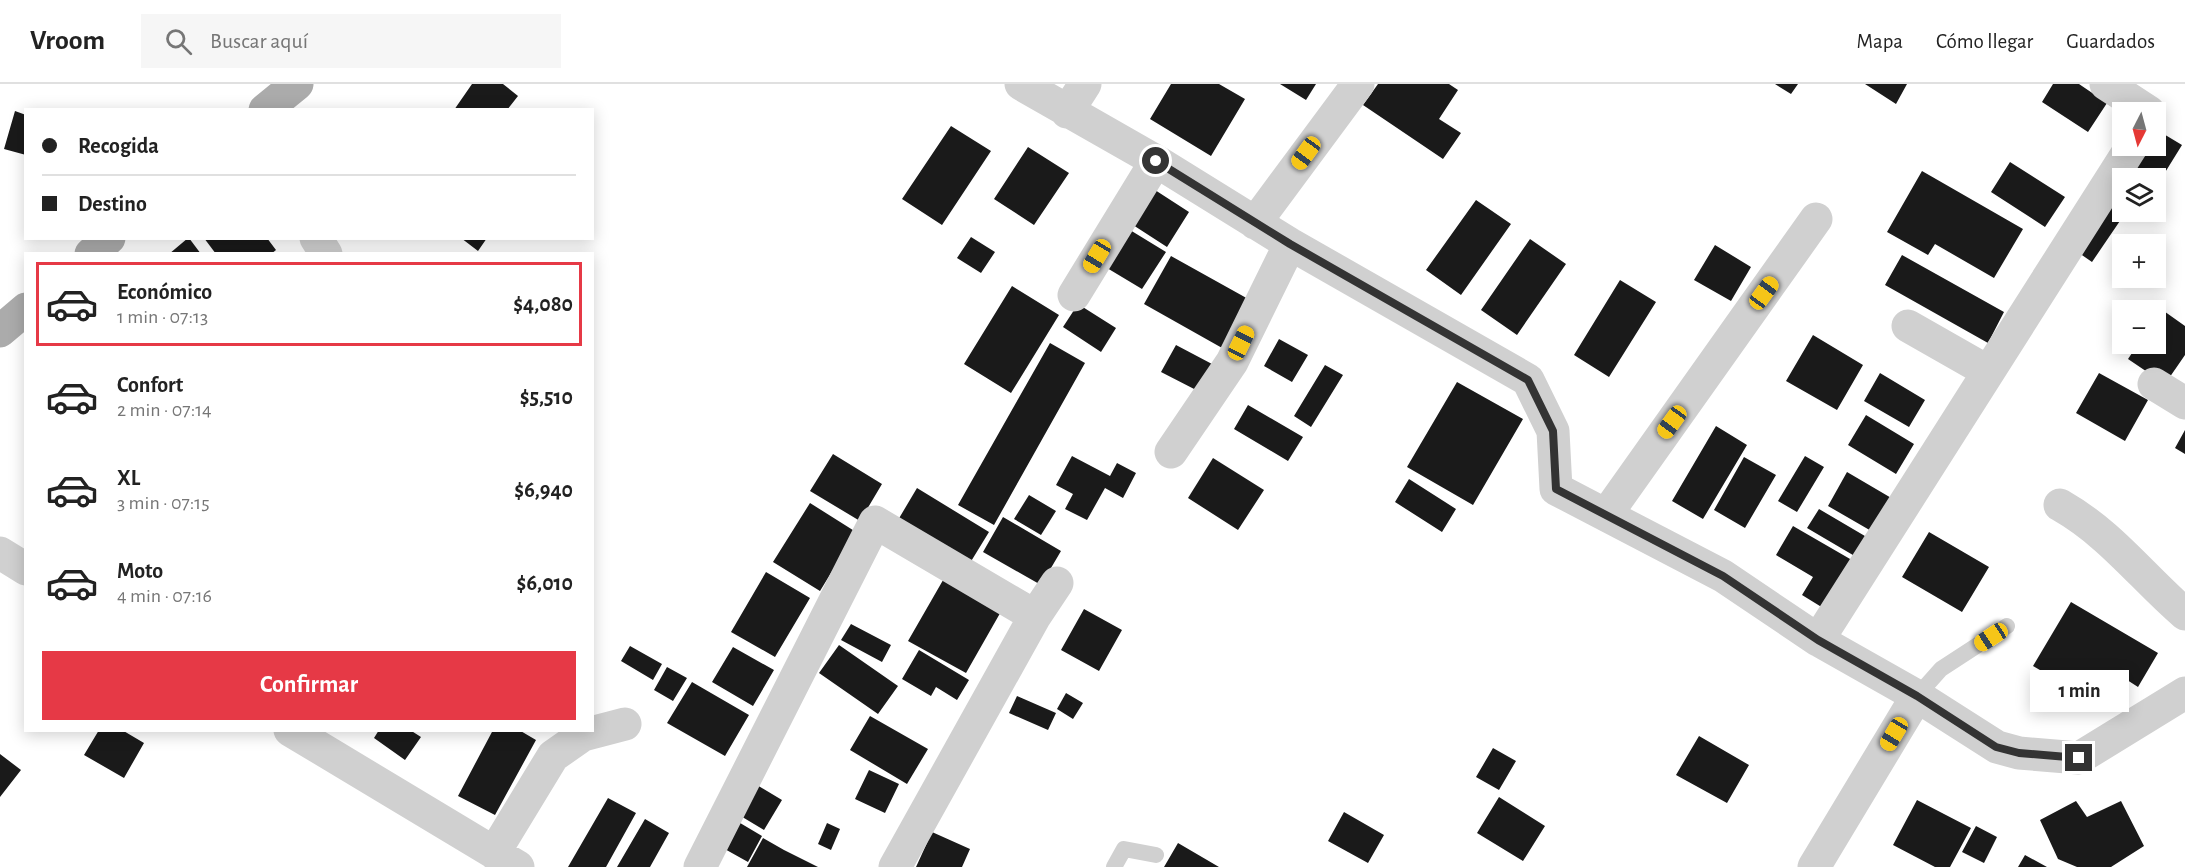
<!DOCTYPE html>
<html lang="es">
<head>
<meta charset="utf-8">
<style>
	:root { --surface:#fff; --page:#f6f6f6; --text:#222; --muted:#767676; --line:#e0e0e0; --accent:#e63946 }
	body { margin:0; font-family:"Alegreya Sans",sans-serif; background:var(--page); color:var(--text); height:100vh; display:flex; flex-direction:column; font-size:22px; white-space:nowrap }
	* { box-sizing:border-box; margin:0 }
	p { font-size:20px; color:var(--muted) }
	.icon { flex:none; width:33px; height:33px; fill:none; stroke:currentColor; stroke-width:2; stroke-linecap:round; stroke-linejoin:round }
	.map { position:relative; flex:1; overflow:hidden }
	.panel { position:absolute; left:24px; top:168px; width:570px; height:480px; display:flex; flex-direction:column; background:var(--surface); border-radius:0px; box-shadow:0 3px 15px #0003 }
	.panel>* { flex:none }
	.banner { position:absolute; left:24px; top:24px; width:570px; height:132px; border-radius:0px; box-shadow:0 3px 15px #0003; display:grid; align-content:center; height:132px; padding:0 18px; background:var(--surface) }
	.needle { width:39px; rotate:186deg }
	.buttons { position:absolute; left:2112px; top:18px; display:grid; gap:12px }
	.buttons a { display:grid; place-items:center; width:54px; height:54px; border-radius:0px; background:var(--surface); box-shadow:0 3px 15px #0003; font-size:30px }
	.end { position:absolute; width:27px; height:27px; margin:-14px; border:8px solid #333; background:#fff; box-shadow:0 0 0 3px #fff }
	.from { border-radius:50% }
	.bubble { position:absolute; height:42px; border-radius:0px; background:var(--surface); box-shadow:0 3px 15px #0003; font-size:20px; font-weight:700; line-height:42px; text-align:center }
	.car { position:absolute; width:18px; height:36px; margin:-18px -9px; border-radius:8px; box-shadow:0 0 4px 2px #0007; background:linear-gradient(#f5c518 24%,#345 0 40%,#f5c518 0 76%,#345 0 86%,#f5c518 0) }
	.banner b { display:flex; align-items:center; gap:21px; height:57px; font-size:22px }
	.banner b+b { border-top:2px solid var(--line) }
	.banner i { width:15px; height:15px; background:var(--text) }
	ul { padding:10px 0 0; list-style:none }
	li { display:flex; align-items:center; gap:18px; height:84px; margin:0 12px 9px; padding:0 6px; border:3px solid transparent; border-radius:0px }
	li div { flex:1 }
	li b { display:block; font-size:22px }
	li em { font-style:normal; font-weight:700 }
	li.on { border-color:var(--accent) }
	li>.icon { width:54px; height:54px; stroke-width:1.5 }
	.action { display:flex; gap:12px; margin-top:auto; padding:12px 18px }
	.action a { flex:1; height:69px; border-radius:0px; background:var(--accent); color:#fff; font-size:24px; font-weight:700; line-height:69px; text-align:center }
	header { display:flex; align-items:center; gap:36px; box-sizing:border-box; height:84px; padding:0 30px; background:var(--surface); border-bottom:2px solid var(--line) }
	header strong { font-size:28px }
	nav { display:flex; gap:33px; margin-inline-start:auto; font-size:21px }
	.search { width:420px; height:54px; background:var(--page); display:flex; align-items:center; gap:15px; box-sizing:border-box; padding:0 21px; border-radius:0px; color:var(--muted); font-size:22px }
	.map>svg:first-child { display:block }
	.building { fill:#1a1a1a }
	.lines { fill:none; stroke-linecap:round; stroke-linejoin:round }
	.service { stroke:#d0d0d0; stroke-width:16 }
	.minor { stroke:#d0d0d0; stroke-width:33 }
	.primary { stroke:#ababab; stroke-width:33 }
	.route { stroke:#333; stroke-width:8 }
</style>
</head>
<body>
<header>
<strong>Vroom</strong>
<div class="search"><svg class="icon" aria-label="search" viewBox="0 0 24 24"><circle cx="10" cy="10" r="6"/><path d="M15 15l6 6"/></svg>Buscar aquí</div>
<nav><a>Mapa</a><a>Cómo llegar</a><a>Guardados</a></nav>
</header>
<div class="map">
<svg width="2185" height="783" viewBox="0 0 2185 783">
	<rect width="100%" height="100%" fill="#fff"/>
	<path class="building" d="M472,0H503L518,12L507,26H454Z
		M1171,0H1219L1245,15L1211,72L1150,35Z
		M1280,0H1316L1306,16Z
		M1378,0H1449L1458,6L1439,35L1461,49L1443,75L1363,21Z
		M1775,0H1798L1791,10Z
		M1865,0H1907L1896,20Z
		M2053,0H2079L2107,19L2088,48L2042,18Z
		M15,27L26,31V71L4,65Z
		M951,42L991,67L942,141L902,115Z
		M2157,46L2182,61L2156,103V94H2127L2148,62H2156Z
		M1028,63L1069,89L1034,141L994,115Z
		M2010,78L2065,113L2045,143L1991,108Z
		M1922,87L2023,145L1994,194L1935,160L1928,171L1887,148Z
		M1155,106L1189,128L1167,163L1133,141Z
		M1476,116L1511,140L1461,211L1426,186Z
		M2113,118L2122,128H2126L2092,178L2079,169Z
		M1130,146L1166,168L1142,205L1107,184Z
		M971,153L995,168L981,189L957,174Z
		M189,154L201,170H169L188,154Z
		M204,154H267L276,166L271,170H216Z
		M461,154H487L478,167Z
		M1530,155L1566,180L1517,251L1481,226Z
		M1715,161L1751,183L1731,217L1694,196Z
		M1902,171L2004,228L1988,259L1885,201Z
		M1171,172L1259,221L1231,269L1144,220Z
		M1620,196L1656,218L1609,293L1574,271Z
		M1012,202L1059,231L1011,309L964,280Z
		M1078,220L1116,244L1101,268L1063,243Z
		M2161,225L2185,242V271L2165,300L2128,275L2138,260H2156V234Z
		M1813,251L1863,281L1837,326L1786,297Z
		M1279,255L1308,271L1292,298L1264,282Z
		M1050,259L1085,279L994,441L958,421Z
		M1176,261L1212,280L1198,307L1161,288Z
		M1325,281L1343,291L1311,343L1294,332Z
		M1880,289L1925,316L1909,343L1864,317Z
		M2099,289L2148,316L2125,357L2076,329Z
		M1457,298L1523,335L1473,421L1407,383Z
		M1248,321L1303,353L1288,377L1234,345Z
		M1866,331L1914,360L1896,390L1848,361Z
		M1716,342L1747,361L1703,435L1672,417Z
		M2185,346V370L2175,364Z
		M833,370L882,400L860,437L810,407Z
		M1072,372L1110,392L1117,379L1136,389L1123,414L1105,404L1087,436L1065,425L1073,410L1056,401Z
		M1805,372L1824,383L1797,428L1778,417Z
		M1744,373L1776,391L1745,444L1714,426Z
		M1213,374L1264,406L1238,446L1188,414Z
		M1847,388L1893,415L1873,448L1828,422Z
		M1409,395L1456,425L1442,448L1395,418Z
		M917,404L989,448L970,479L898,436Z
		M1029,411L1056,427L1041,451L1014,435Z
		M810,419L856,448L820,507L773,478Z
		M1819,425L1870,455L1858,474L1807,444Z
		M1003,433L1061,467L1041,501L983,468Z
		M1793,442L1857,479L1828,527L1802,511L1813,493L1776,471Z
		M1929,448L1989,483L1962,528L1902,493Z
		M950,484L1007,517L966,589L908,557Z
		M766,488L810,514L775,573L731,548Z
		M2071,518L2158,569L2138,603L2124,594L2114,610L2097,600L2088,614L2033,582Z
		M1084,525L1122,546L1099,587L1061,566Z
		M851,540L891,561L882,578L841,556Z
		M839,561L898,602L878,630L819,589Z
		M630,562L662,580L653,596L621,577Z
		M733,563L774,586L753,622L712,598Z
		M919,566L969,596L957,616L936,603L931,612L902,595Z
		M667,583L687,594L673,617L654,606Z
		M692,598L749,631L725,672L667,639Z
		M1066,609L1083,619L1073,635L1057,625Z
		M1017,612L1056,629L1048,646L1009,629Z
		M870,632L928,665L907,700L850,666Z
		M99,646H122L144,659L124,694L84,671Z
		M379,646H410L421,653L405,676L374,654Z
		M493,646H519L536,656L495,731L458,712Z
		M1699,652L1749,681L1727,719L1676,691Z
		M1493,664L1516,677L1499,706L1476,693Z
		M0,670L21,686L0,713Z
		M869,686L899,700L885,729L855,715Z
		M752,698L782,716L764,746L734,728Z
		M1499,713L1545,742L1523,777L1477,749Z
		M608,714L636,729L606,783H568Z
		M1917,716L1971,744L1950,783H1935L1893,761Z
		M2076,717L2087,733L2121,717L2144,762L2111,783H2077L2058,775L2040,736Z
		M1344,728L1384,751L1368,779L1328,757Z
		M730,733L762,752L748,778L714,759Z
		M645,735L669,749L650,783H617Z
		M827,739L840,745L831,766L818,760Z
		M1976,742L1997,753L1984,779L1962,768Z
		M932,748L970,765L962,783H916Z
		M763,754L784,766L818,783H747Z
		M1178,759L1219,783H1164Z
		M2025,771L2047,783H2018Z"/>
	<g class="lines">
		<path class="service" d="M1917,612L1941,585L2007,542
			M1114,783L1124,765L1156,771"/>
		<path class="minor" d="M1021,0L1156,77L1290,160L1528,296L1553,347L1556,405L1723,492L1818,556L1917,612L1997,663L2019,669L2079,674L2185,609
			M2106,0L2149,28
			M1067,28L1085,0
			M1255,139L1358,0
			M316,154L326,170
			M1074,211L1156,77
			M1908,242L1987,287
			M2154,300L2185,319
			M1171,368L1232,278L1290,160
			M2060,421C2111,450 2142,493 2185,530
			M1606,431L1816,135
			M0,469L26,485
			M1818,556L2132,62
			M290,646L518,783
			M494,769L553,672L583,651L625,640
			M700,783L875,438L1035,532
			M895,783L1035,532L1057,499
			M1814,783L1917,612"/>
		<path class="primary" d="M265,26L297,0
			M91,170L109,154
			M0,247L26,225"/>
	</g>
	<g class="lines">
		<path class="route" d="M1156,77L1290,160L1528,296L1553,347L1556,405L1723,492L1818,556L1917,612L1996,663L2019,669L2079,674"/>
	</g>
</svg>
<div class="buttons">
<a><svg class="needle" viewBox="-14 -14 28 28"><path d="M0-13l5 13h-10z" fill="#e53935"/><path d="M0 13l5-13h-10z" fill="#767676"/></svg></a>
<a><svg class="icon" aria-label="layers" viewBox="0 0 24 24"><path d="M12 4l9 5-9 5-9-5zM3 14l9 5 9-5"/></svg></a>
<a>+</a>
<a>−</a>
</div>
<i class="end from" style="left:1156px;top:77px"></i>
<i class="end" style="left:2079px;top:674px"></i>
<div class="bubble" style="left:2030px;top:586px;width:99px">1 min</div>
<i class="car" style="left:1306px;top:69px;rotate:216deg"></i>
<i class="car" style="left:1097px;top:172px;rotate:211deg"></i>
<i class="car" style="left:1764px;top:209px;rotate:36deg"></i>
<i class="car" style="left:1241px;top:259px;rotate:26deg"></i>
<i class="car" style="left:1672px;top:338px;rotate:216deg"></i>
<i class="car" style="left:1991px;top:553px;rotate:237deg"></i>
<i class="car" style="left:1894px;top:650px;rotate:211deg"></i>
<div class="banner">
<b><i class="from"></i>Recogida</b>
<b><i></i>Destino</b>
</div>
<section class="panel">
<ul>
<li class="on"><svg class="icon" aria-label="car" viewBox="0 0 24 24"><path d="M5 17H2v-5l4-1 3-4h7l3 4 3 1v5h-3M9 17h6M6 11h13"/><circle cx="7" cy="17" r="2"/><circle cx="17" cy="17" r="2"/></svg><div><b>Económico</b><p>1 min · 07:13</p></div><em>$4,080</em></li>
<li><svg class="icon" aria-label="car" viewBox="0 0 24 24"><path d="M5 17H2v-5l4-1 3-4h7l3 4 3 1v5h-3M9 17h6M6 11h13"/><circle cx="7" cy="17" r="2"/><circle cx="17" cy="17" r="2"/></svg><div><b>Confort</b><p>2 min · 07:14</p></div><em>$5,510</em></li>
<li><svg class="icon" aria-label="car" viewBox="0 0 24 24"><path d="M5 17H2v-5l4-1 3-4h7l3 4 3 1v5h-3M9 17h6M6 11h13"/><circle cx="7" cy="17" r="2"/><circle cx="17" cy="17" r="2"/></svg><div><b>XL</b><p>3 min · 07:15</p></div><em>$6,940</em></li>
<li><svg class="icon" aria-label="car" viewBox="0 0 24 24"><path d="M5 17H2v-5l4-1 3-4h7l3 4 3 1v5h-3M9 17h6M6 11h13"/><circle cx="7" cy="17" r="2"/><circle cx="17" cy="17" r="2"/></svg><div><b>Moto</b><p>4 min · 07:16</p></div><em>$6,010</em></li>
</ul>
<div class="action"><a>Confirmar</a></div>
</section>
</div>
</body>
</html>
